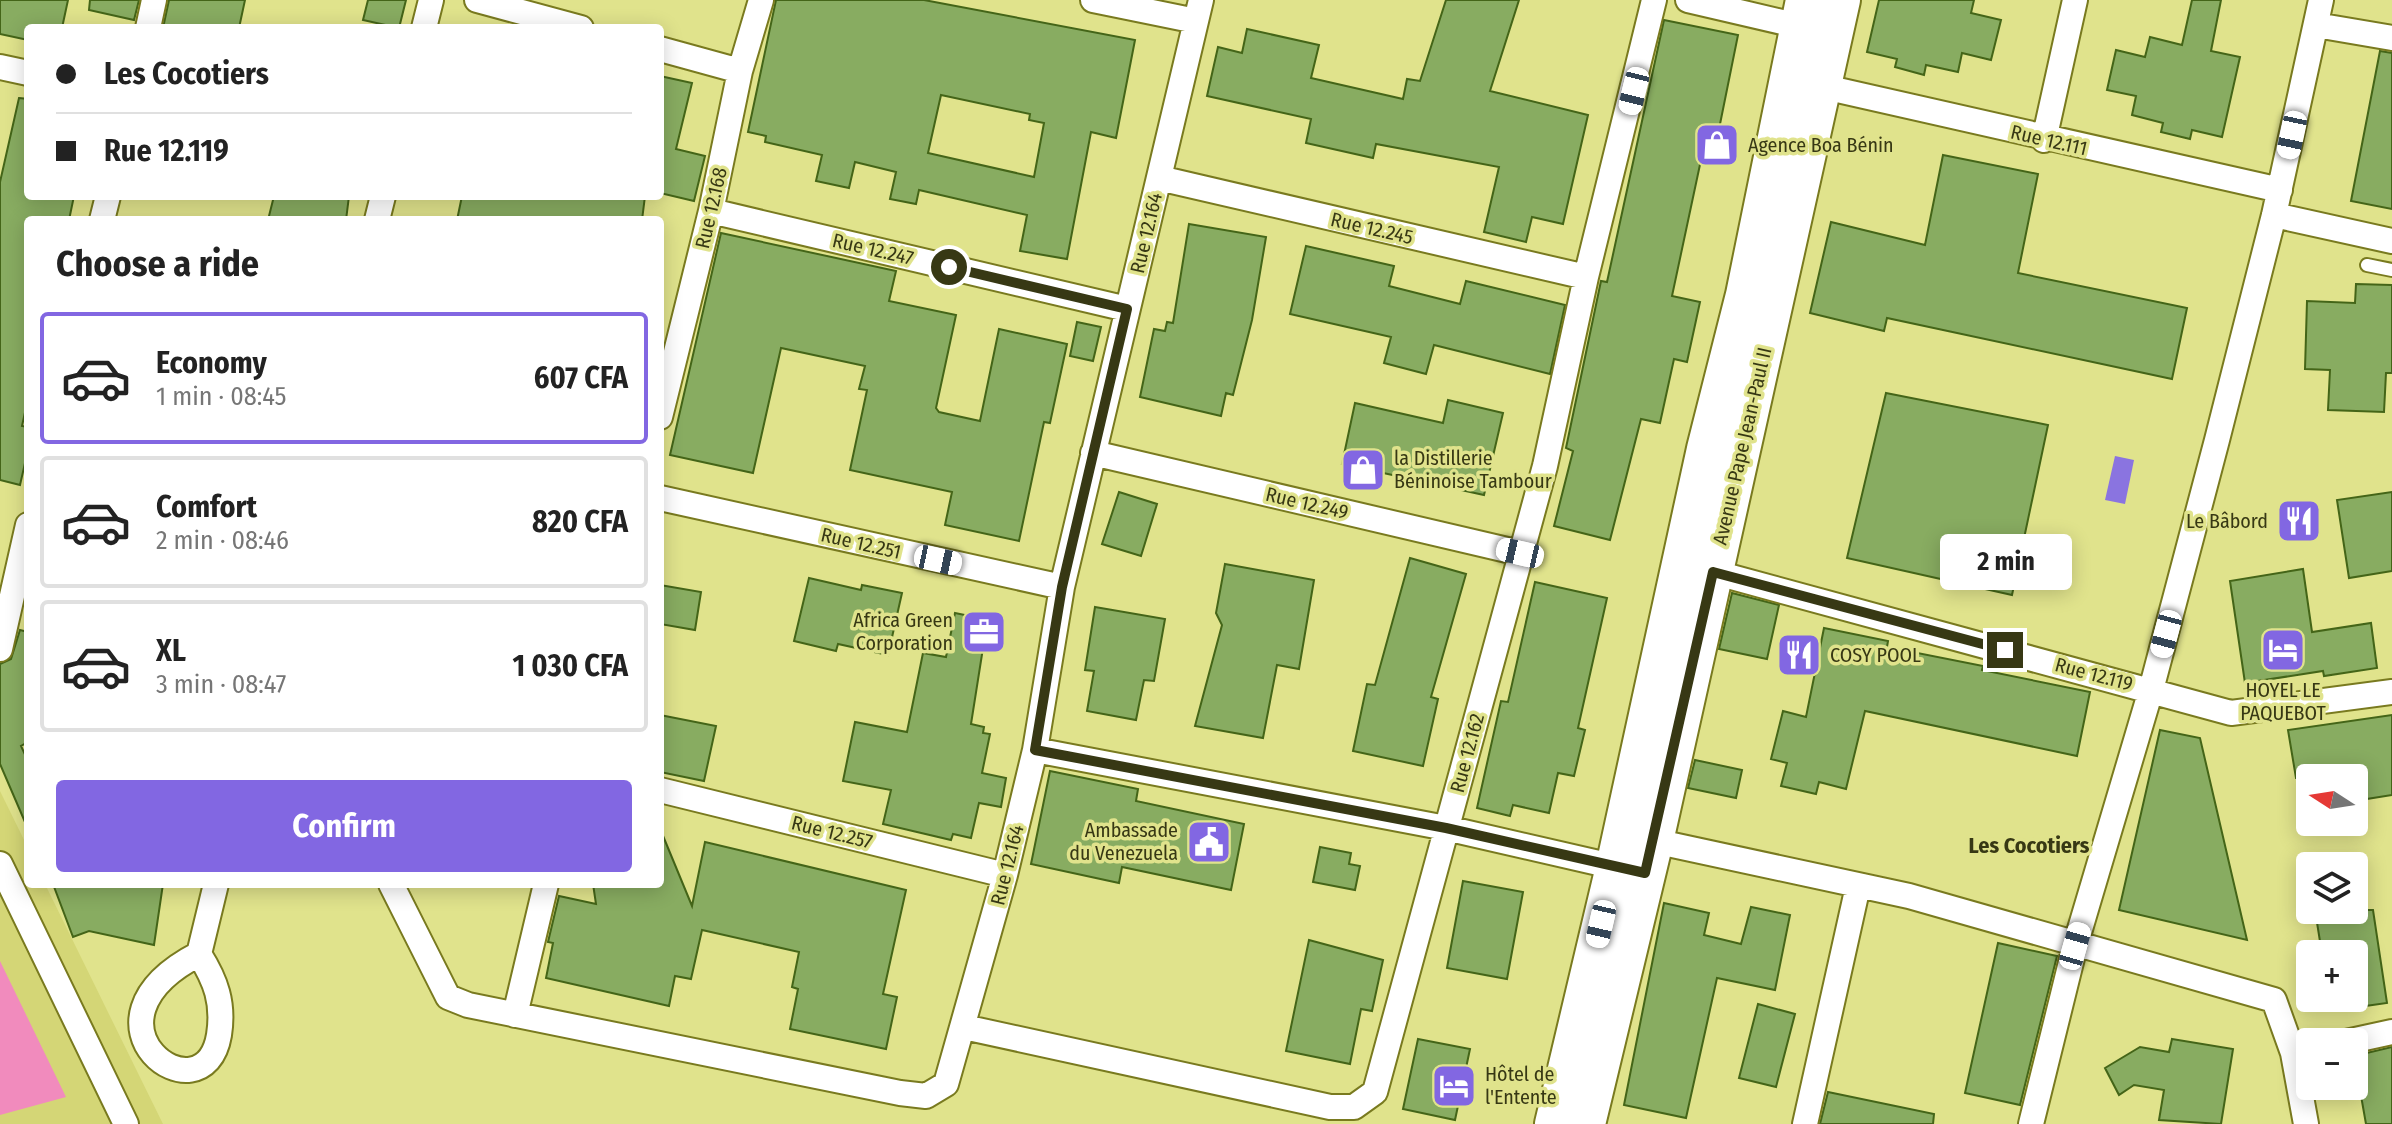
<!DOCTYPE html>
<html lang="en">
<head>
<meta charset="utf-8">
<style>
	:root { --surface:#fff; --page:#f6f6f6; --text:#222; --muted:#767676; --line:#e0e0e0; --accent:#8267e2 }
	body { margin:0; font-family:"Fira Sans Condensed",sans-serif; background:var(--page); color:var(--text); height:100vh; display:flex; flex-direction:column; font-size:30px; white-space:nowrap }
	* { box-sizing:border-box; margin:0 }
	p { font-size:26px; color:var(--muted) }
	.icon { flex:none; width:44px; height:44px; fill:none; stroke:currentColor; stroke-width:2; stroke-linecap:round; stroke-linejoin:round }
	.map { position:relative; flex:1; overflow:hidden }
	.details { position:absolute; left:24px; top:216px; width:640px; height:672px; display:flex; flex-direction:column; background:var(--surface); border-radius:8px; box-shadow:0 4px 20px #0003 }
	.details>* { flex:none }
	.hud { position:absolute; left:24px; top:24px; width:640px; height:176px; border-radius:8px; box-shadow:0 4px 20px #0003; display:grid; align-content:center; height:176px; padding:0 32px; background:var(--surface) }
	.needle { width:52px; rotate:282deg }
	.tools { position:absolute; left:2296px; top:764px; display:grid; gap:16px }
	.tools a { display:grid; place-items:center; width:72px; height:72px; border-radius:8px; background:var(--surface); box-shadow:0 4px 20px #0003; font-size:40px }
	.end { position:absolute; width:36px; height:36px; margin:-18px; border:10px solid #373814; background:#fff; box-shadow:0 0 0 4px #fff }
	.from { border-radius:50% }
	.bubble { position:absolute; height:56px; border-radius:8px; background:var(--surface); box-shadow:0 4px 20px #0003; font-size:26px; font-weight:700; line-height:56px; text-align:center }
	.car { position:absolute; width:24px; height:48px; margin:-24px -12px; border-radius:10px; box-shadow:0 0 6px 2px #0007; background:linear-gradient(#fff 24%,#345 0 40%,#fff 0 76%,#345 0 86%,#fff 0) }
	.hud b { display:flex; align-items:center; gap:28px; height:76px; font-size:30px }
	.hud b+b { border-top:2px solid var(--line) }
	.hud i { width:20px; height:20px; background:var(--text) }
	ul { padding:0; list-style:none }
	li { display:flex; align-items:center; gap:24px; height:132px; margin:0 16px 12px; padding:0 16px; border:4px solid var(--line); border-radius:8px }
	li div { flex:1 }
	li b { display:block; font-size:30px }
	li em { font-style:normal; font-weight:700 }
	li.selected { border-color:var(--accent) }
	li>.icon { width:72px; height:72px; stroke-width:1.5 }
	h2 { padding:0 32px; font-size:36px; line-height:96px }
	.primary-button { display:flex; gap:16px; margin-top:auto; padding:16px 32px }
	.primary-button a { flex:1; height:92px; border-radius:8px; background:var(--accent); color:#fff; font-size:32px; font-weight:700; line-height:92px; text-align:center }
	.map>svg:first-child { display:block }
	.built { fill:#d4d676 }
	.green { fill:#f18bbd }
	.water { fill:#8a74e0 }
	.building { fill:#88ac61; stroke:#446518; stroke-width:2; fill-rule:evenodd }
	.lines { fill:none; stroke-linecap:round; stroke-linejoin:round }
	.service-casing { stroke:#797a1f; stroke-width:16 }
	.minor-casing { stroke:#797a1f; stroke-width:28 }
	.primary-casing { stroke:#797a1f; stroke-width:42 }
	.service { stroke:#fff; stroke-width:12 }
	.minor { stroke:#fff; stroke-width:24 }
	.primary { stroke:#fff; stroke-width:38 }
	.route { stroke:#373814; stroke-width:10 }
	.labels { text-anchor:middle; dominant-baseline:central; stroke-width:7; stroke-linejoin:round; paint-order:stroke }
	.street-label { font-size:20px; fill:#373814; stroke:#e0e38c }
	.poi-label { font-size:20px; fill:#373814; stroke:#e0e38c; text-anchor:start }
	.neighbourhood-label { font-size:22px; font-weight:bold; fill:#373814; stroke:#e0e38c }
</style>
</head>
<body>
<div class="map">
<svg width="2392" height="1124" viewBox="0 0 2392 1124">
	<rect width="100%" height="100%" fill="#e0e38c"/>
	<path class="built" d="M0,791L28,848V884H45L163,1124H0Z"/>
	<path class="green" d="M0,961L66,1097L0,1115Z"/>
	<path class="water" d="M2115,456L2134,460L2125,504L2105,500Z"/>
	<path class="building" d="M0,0H68L62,28H28V40L0,34Z
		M90,0H139L134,20L89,10Z
		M169,0H245L239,28H163Z
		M368,0H406L399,28L363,20Z
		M776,0H924L1135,40L1116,138L1091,132L1067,259L1020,251L1027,215L919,190L916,204L890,199L896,172L855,162L849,188L816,181L822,155L765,142L766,136L748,132ZM941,95L1030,114L1029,120L1044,123L1034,177L928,153Z
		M1446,0H1519L1490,91L1588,115L1563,224L1532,217L1526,242L1484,232L1499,167L1376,144L1373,158L1306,143L1311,119L1207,96L1218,47L1242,53L1247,29L1319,45L1311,78L1403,99L1407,79L1420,81Z
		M1879,0H1974L1971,13L2001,20L1991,60L1962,53L1958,72L1926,65L1924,75L1895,67L1897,59L1867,52Z
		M2192,0H2221L2211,51L2240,57L2222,137L2192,130L2190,139L2161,132L2163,123L2132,115L2136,96L2107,90L2116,50L2145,57L2150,37L2182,45Z
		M1664,20L1738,35L1719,129L1708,127L1672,296L1700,302L1687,362L1674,359L1660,423L1641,419L1610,540L1554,526L1573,451L1566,448L1601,281L1607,282Z
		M2380,51L2392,53V209L2351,201Z
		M660,76L692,83L676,149L705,156L694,201L660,193Z
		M19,98L28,99V196H74L69,220H28V399L22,426L28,427V450L20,485L0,480V182Z
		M1943,155L2038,174L2018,273L2187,308L2172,379L1887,318L1884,331L1810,313L1831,222L1925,245Z
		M274,196H349L346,220H268Z
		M462,196H645L642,220H457Z
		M1189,224L1266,237L1252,320L1233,395L1226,393L1221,416L1140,397L1154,329L1165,331L1167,322L1173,323Z
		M721,233L896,271L889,301L956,315L936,408L939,412L980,421L999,329L1067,344L1050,423L1044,422L1019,541L945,525L952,492L850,470L867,390L859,389L865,366L781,348L753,473L670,455Z
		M1306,246L1394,266L1389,286L1460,304L1466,281L1565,305L1550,374L1434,345L1426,374L1384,363L1391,337L1290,314Z
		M2356,284L2392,285V373H2386L2384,412L2328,410L2330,370L2305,369L2307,301L2355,303Z
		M1077,322L1101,327L1093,361L1070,356Z
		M1886,393L2048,425L2012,595L1847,558Z
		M1448,400L1503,413L1484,495L1342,464L1355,403L1443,423Z
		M1119,492L1157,504L1141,556L1102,544Z
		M2392,492V571L2349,578L2337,500Z
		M1410,558L1466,574L1431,697L1438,699L1423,766L1353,751L1367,684L1375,685Z
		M1225,564L1314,580L1299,669L1277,665L1263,738L1195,726L1222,625L1216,613Z
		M2303,569L2312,632L2371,623L2377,668L2324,676L2323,671L2245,683L2230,581Z
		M809,578L861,590L862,585L902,593L888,655L838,644L836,651L794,641Z
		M1535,582L1607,598L1578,728L1585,730L1574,776L1558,773L1549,813L1513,805L1510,816L1477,808L1501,701L1508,702Z
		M660,585L701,592L695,630L660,624Z
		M1732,593L1779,605L1767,659L1719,649Z
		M1095,607L1165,619L1154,681L1144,680L1136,720L1087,711L1094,671L1085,670Z
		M955,613L994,621L989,649L983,648L971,724L984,727L983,733L990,734L982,773L1006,778L1001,807L979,803L971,838L953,834L951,840L883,824L891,790L843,781L855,722L907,732L923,653L946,657Z
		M1824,628L1888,641L1887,647L1983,666L1982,670L2090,692L2077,756L1865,711L1846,789L1819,782L1816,794L1781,786L1787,763L1771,759L1783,711L1806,717Z
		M20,630L28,632V742L21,746L28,761V829L0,764V664L11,659Z
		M660,715L716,726L704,781L660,772Z
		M2392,715V795L2354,801V778H2296L2288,730Z
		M2160,730L2200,738L2247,940L2119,910Z
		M1695,760L1742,770L1736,798L1688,788Z
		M1050,771L1138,789L1136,801L1244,824L1231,890L1122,867L1119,883L1031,864Z
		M661,831L692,906L705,842L906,890L883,994L897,997L886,1049L790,1029L798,989L792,987L799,952L702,930L691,979L675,976L669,1006L546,978L553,943L548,942L559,896L596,904L593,884H660Z
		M1320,847L1351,853L1349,864L1360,866L1355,890L1313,882Z
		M1463,881L1523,892L1507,979L1447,968Z
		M53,884H163L154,945L89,931L73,937Z
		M1664,903L1709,913L1704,935L1741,944L1751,907L1790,915L1775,990L1717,978L1686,1118L1624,1105Z
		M2315,910H2373L2387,1003L2358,1007L2354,954H2322Z
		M1309,940L1383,960L1372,1011L1361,1009L1350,1064L1286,1051Z
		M1998,943L2057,956L2020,1105L1965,1093Z
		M1758,1004L1795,1014L1776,1087L1739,1078Z
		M1418,1039L1470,1049L1455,1120L1403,1109Z
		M2172,1039L2233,1049L2221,1124L2159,1120L2164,1090L2134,1085L2119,1095L2105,1068L2140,1047L2169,1052Z
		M2392,1047V1124H2366L2354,1056Z
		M1828,1092L1934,1114L1933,1124H1820Z"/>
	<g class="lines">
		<g class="service-casing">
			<path id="service" d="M2367,265L2392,270"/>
		</g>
		<g class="minor-casing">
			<path id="minor" d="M477,0L581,28
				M1093,0L1196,21
				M1688,0L1799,26
				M2316,25L2392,38
				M148,28L154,0
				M424,28L431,0
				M660,49L740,71
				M0,67L28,73
				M1820,86L2280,190
				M2044,140L2075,0
				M1159,178L1586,277
				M711,211L1127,309
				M2274,215L2392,241
				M102,220L108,196
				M377,220L383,196
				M660,417L711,211L740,71L761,0
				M1093,453L1520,553
				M660,498L1062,587
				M1713,572L2231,713L2392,692
				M0,649L28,525
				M1035,750L1446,828L1629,870
				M660,790L1005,875
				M1654,841L1909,896L2274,1000L2293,1053L2306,1124
				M0,864L126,1124
				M391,884L448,997L468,1005L900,1093L926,1096L946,1084L1005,875L1035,750L1062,587L1201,0
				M199,954C216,981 224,1003 219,1035C204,1124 65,1023 199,954Z
				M199,954L216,884
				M515,1015L546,884
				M964,1027L1330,1107H1354L1375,1092L1545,466L1586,277L1654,0
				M2346,1042L2392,1032
				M1805,1124L1858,886
				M2031,1124L2075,946L2151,690L2217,440L2274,215L2321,0"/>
		</g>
		<g class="primary-casing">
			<path id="primary" d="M1554,1124L1615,867L1706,449L1745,295L1805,0
				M1586,1124L1654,841L1841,0"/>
		</g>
		<use href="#service" class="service"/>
		<use href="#minor" class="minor"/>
		<use href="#primary" class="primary"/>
	</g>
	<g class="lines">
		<path class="route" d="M949,267L1127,309L1062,587L1035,750L1446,828L1645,873L1713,572L2005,650"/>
	</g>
	<defs>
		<g id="shop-square" transform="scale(2.3)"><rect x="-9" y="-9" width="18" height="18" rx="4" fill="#8267e2" stroke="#e0e38c"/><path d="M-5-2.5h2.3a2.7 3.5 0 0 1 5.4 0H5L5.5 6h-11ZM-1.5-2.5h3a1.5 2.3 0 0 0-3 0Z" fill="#fff"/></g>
		<g id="restaurant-square" transform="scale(2.3)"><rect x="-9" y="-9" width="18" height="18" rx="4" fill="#8267e2" stroke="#e0e38c"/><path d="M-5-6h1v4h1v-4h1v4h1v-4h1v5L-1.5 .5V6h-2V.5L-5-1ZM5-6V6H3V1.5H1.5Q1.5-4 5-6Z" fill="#fff"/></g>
		<g id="office-square" transform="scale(2.3)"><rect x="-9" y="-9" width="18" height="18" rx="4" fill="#8267e2" stroke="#e0e38c"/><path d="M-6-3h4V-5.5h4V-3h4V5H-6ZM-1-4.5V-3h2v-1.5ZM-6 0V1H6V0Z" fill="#fff"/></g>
		<g id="hotel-square" transform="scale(2.3)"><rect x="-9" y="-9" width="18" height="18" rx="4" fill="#8267e2" stroke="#e0e38c"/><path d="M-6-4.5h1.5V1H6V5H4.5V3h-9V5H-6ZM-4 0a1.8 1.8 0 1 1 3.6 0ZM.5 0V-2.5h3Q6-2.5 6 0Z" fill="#fff"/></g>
		<g id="civic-square" transform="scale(2.3)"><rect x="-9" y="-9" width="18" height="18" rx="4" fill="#8267e2" stroke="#e0e38c"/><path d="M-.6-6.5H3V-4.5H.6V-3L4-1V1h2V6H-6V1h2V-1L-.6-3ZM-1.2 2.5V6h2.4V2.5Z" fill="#fff"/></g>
	</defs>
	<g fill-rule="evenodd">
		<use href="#shop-square" x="1717" y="145"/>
		<use href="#shop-square" x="1363" y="470"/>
		<use href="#restaurant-square" x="2299" y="521"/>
		<use href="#office-square" x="984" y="632"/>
		<use href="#hotel-square" x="2283" y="650"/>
		<use href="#restaurant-square" x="1799" y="655"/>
		<use href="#civic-square" x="1209" y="842"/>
		<use href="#hotel-square" x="1454" y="1086"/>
	</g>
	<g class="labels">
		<g class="street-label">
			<text transform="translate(2049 140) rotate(13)">Rue 12.111</text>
			<text transform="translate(711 208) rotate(-77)">Rue 12.168</text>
			<text transform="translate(1372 228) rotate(13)">Rue 12.245</text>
			<text transform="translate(1146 233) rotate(-77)">Rue 12.164</text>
			<text transform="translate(873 249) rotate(13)">Rue 12.247</text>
			<text transform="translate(1742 446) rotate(-77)">Avenue Pape Jean-Paul II</text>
			<text transform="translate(1307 503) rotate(13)">Rue 12.249</text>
			<text transform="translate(861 543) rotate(13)">Rue 12.251</text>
			<text transform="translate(2094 674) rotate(15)">Rue 12.119</text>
			<text transform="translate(1467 753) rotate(-75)">Rue 12.162</text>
			<text transform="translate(832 832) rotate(14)">Rue 12.257</text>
			<text transform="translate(1007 865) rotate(-76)">Rue 12.164</text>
		</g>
		<g class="poi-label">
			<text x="1748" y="145">Agence Boa Bénin</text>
			<text x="1394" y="458">la Distillerie<tspan x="1394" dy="23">Béninoise Tambour</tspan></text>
			<text x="2268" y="521" text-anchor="end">Le Bâbord</text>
			<text x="953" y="620" text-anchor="end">Africa Green<tspan x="953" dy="23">Corporation</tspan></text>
			<text x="1830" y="655">COSY POOL</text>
			<text x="2283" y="690" text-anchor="middle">HOYEL LE<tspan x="2283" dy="23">PAQUEBOT</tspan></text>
			<text x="1178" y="830" text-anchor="end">Ambassade<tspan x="1178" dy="23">du Venezuela</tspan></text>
			<text x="1485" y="1074">Hôtel de<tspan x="1485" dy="23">l'Entente</tspan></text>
		</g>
		<g class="neighbourhood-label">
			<text x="2029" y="845">Les Cocotiers</text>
		</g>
	</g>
</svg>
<div class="tools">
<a><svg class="needle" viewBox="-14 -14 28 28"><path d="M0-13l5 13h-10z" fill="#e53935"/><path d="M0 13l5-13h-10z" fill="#767676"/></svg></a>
<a><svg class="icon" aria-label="layers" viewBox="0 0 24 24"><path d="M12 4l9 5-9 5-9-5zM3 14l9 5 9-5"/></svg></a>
<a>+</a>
<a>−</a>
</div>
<i class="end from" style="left:949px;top:267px"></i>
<i class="end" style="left:2005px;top:650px"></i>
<div class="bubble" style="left:1940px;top:534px;width:132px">2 min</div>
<i class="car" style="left:1634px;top:91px;rotate:194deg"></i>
<i class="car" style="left:2292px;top:135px;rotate:192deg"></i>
<i class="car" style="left:1520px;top:553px;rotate:283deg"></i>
<i class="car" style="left:938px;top:560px;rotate:102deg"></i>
<i class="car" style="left:2166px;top:634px;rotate:195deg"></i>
<i class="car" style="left:1601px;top:924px;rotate:193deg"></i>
<i class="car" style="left:2075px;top:946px;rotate:16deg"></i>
<div class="hud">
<b><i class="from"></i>Les Cocotiers</b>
<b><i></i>Rue 12.119</b>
</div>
<section class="details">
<h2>Choose a ride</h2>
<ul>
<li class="selected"><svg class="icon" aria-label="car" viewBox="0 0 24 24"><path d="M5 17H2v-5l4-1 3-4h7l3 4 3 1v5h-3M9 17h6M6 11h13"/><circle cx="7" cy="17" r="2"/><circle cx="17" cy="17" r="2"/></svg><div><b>Economy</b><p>1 min · 08:45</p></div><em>607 CFA</em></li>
<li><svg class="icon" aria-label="car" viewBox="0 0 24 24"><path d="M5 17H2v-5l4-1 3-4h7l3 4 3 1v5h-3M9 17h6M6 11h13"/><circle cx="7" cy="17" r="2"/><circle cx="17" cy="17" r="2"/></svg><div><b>Comfort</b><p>2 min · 08:46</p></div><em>820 CFA</em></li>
<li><svg class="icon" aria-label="car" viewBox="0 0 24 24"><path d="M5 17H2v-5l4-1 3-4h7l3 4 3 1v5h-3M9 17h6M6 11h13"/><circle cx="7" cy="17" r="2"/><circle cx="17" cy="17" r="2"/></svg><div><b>XL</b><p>3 min · 08:47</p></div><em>1 030 CFA</em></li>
</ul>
<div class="primary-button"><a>Confirm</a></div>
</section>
</div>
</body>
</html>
